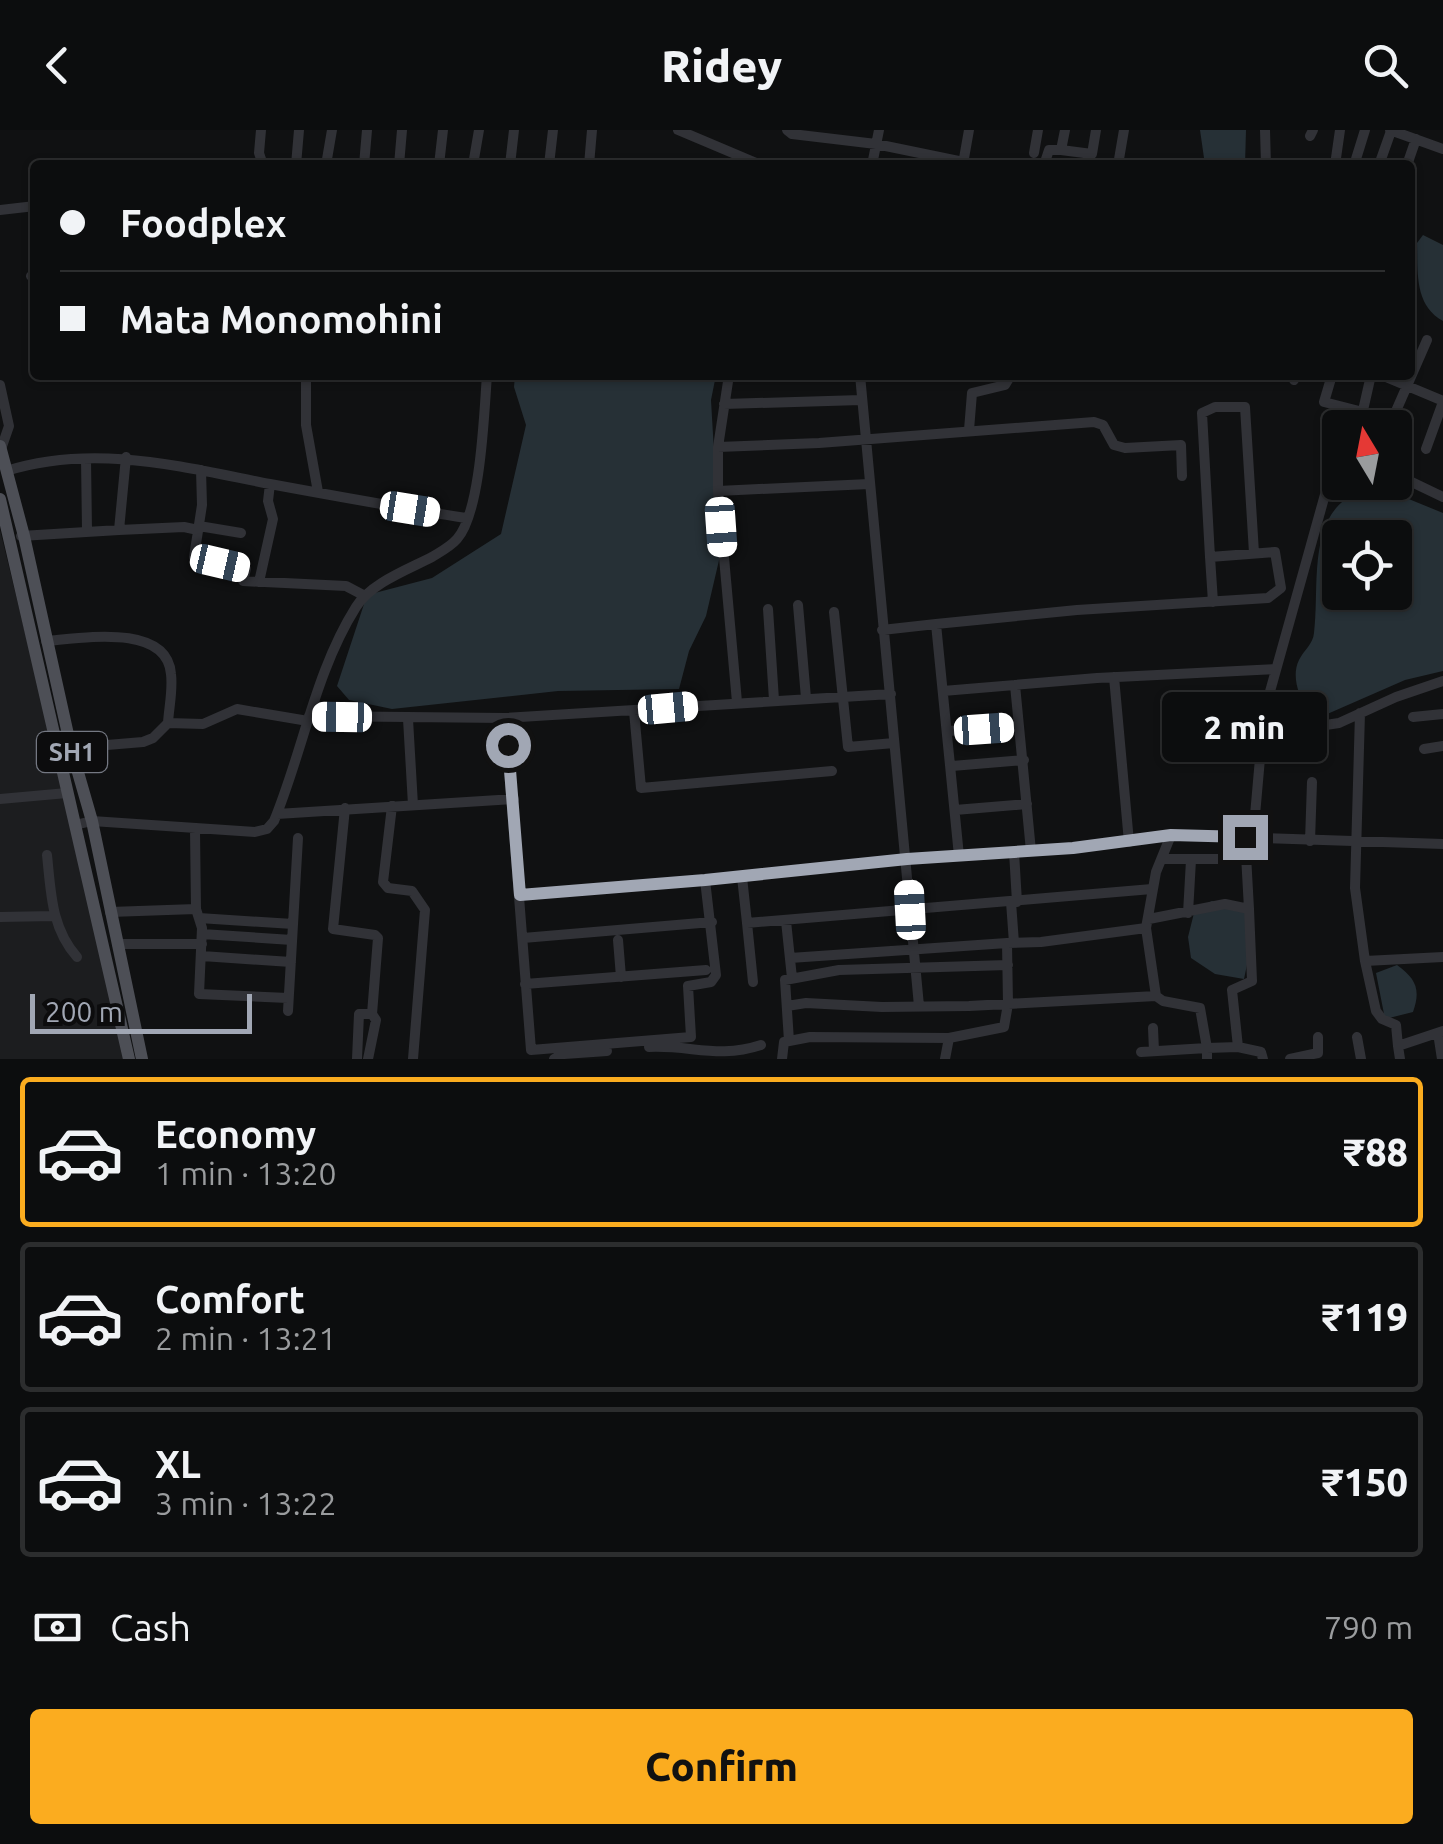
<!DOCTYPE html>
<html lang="en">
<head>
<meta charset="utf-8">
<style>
	:root { --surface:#0c0d0e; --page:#151617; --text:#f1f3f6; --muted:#9a9c9e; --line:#2c2d2e; --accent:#fbac1f }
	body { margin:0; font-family:Ubuntu,sans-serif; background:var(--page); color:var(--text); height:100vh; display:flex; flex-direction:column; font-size:38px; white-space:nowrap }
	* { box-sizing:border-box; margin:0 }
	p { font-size:32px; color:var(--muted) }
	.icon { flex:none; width:55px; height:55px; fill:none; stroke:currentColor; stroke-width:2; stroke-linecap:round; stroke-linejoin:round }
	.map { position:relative; height:929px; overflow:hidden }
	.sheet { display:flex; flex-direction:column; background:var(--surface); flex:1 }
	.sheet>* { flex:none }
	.top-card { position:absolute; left:30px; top:30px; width:1385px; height:220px; border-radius:10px; box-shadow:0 2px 8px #0004,0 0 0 2px var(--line); display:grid; align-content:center; height:220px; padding:0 30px; background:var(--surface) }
	.needle { width:65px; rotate:350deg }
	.buttons { position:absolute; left:1322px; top:280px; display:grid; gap:20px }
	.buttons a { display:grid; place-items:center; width:90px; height:90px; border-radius:10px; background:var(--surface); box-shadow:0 2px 8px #0004,0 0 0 2px var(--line); font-size:50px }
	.scale { position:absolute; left:30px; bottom:25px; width:222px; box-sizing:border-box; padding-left:10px; border:5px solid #a1a7b4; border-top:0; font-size:28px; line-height:35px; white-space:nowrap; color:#a1a7b4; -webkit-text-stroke:8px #0c0c0d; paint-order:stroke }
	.end { position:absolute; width:45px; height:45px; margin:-22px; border:12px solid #a1a7b4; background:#111; box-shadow:0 0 0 5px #111 }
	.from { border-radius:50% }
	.bubble { position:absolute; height:70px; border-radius:10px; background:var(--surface); box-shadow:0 2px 8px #0004,0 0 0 2px var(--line); font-size:32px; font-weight:800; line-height:70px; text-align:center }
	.car { position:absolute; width:30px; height:60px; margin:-30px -15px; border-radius:12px; box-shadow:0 0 8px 2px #0007; background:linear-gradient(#fff 24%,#345 0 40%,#fff 0 76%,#345 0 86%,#fff 0) }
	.top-card b { display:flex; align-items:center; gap:35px; height:95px; font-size:38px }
	.top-card b+b { border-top:2px solid var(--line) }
	.top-card i { width:25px; height:25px; background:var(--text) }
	ul { padding:18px 0 0; list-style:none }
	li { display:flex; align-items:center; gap:30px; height:150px; margin:0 20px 15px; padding:0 10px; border:5px solid var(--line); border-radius:10px }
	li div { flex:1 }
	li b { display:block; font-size:38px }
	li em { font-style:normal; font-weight:800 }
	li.selected { border-color:var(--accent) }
	li>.icon { width:90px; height:90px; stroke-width:1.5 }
	.pay { display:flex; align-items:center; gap:25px; height:110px; padding:0 30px; font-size:38px }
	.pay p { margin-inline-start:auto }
	.action { display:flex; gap:20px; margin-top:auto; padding:20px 30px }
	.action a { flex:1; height:115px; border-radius:10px; background:var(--accent); color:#111; font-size:40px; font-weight:800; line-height:115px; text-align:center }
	header { display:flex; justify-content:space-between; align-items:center; height:130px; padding:0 30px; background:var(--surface); font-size:45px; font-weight:800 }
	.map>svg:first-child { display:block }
	.built { fill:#1c1d1f }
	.water { fill:#263036; fill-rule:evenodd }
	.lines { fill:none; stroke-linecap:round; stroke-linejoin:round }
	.minor { stroke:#313237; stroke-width:10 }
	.major { stroke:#4d4f56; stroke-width:12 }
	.route { stroke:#a1a7b4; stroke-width:12 }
	.labels { text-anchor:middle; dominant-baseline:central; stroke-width:8; stroke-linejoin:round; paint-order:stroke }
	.shield { fill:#0c0c0d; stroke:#747882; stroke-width:2.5 }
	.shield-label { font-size:25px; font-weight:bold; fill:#a1a7b4 }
</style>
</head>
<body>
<header><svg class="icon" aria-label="back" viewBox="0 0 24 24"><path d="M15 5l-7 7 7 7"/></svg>Ridey<svg class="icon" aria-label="search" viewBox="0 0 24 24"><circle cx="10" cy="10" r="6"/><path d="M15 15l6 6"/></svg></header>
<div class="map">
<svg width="1443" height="929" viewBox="0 0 1443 929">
	<rect width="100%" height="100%" fill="#101112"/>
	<path class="built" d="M0,400L129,929H0Z"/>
	<path class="water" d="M1200,0H1246L1245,35H1205Z
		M1423,105L1443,115V191C1414,175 1418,142 1417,113Z
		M515,245H716L711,270L720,426L706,486L689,521L679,559L558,561L392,579L349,570L337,556L367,465L432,448L501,404L526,295L514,257Z
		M1356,363L1399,365L1443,383V541L1405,550L1325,585L1307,581C1299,566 1291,546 1299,530C1304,520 1313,514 1314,503C1320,457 1306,386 1356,363ZM1340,408H1395V462H1340Z
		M1212,771L1252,782V811L1244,849L1215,844L1191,828L1188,807L1195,779Z
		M1397,835C1416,849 1421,859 1413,882L1385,889L1376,843Z"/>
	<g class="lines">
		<path class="minor" d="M261,0L259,23L263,35
			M678,0L761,35
			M787,0L792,4L876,14L978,35
			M1065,0L1061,20L1092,24L1096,0
			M1265,0L1266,35
			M1390,0L1443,19
			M1310,6L1313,0
			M1034,23L1038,0
			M1356,29L1365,0
			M963,34L969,0
			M296,35L299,0
			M326,35L332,0
			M364,35L367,0
			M399,35L402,0
			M439,35L443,0
			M473,35L479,0
			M510,35L514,0
			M549,35L553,0
			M589,35L592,0
			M872,35L879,0
			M1044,35L1049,20H1061
			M1118,35L1124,0
			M1335,35L1340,0
			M1379,35L1391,1
			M1407,35L1416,9
			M0,80L35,76
			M31,146L35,145
			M306,245V295L318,362
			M729,245L718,317V361L737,572
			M860,245L919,876
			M1332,245L1324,272L1363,282
			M1381,245L1443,271
			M1294,250L1295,245
			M0,255L9,296L1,319
			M724,274L861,270
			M1396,281L1427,210
			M1359,298L1371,245
			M969,300L972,263L1005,255L1011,245
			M718,317L819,313L1094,292L1103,295L1114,315L1125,318L1181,315L1182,346
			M1426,319L1443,272
			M126,327L119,400L184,397L198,400
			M86,329L87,400
			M201,340L202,375L194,427L246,439L243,451L346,456L365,466
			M6,341C95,313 182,337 270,354C335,366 401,378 466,388
			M1395,344L1443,367
			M718,361L869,354
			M199,396L241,403
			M21,406L119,400
			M1210,427L1213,472
			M259,452L273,389L268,371L270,354
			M798,475L806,568
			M768,479L774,570
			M834,482L848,617L894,613
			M936,494L1077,480L1268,468L1281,458L1275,422L1210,427L1202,283L1215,277H1245L1254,423
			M882,500L936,494L959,726
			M46,511C82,508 167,493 171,544C173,560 169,577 168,593
			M1114,547L1129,712
			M1015,555L1031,721
			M943,561L1097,548L1275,539
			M634,581L641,658L832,641
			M1360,583L1355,758L1365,831
			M309,586L505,588L891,564
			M1413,587L1443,584
			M505,588L531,920L691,907L688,856L711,852L716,845L705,750
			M408,589L413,675
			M948,601L1019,596
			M1260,605L1339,593L1396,567L1443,551
			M71,618L143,612L153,608L168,593L203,594L237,579L308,591
			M1424,619L1443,616
			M952,636L1024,630
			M0,669L67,663
			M392,676L383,752L388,758L412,761L425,780L413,929
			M345,678L333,799L375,805L378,808L372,884H359L357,929
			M955,680L1027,674
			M277,684L514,669
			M75,695L92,691L255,702L267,699L274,691C303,621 315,542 356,477C371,453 407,440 432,427C440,422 450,417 457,409C481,382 484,283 487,245
			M195,700L196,779L202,798L199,864L288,868
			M1171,705L1156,742L1146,798L1156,866L1163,871L1200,878L1207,918L1238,917L1261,922L1263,929
			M1245,707L1249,779
			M1253,708L1264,583L1338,318L1340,319
			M1310,711L1312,652
			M1014,722L1017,772
			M47,725C51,762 51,798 77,827
			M1163,729H1228
			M742,747L747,793L1152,759
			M520,765L705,750L907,729L1073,718L1171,705L1443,714
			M1011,772L1014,813
			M110,782L196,779
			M1188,783L1191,730
			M0,787L54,786
			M199,788L293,794
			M1149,789L1225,774L1249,779L1252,851L1232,860L1238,917
			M786,791L792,848
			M747,793L753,852
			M202,804L292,810
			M523,808L712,792
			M618,810L621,847
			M117,814H202
			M202,826L291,832
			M790,828L1007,813
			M525,854L706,840
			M787,876L806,873L882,877L969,876L1156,866
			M288,881L298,708
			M1153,898L1154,921
			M1438,903L1442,929
			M1357,907L1361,929
			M789,911L785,850L839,840L1008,835
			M1398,916L1396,895L1382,889L1376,881L1365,831L1443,827
			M649,917C692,915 718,929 761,915
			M1141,922L1207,918V929
			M368,929L376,890L372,884
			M554,929L564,924L607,921
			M782,929L784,912L810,907L949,908L1004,897L1008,874L1007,813L1041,812L1146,798
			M945,929L949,908
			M1290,929L1318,923V907
			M1400,929L1398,916L1443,901"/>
		<path class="major" d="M0,316L24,406L71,618L92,691L142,929
			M0,369L129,929"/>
	</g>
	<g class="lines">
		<path class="route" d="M508,615L520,765L705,750L907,729L1073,718L1171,705L1245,707"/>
	</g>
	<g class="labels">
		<rect class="shield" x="37" y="602" width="70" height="40" rx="8"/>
		<g class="shield-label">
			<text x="72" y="622">SH1</text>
		</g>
	</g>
</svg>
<div class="buttons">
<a><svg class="needle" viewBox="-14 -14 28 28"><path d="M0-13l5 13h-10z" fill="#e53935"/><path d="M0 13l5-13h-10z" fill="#9a9c9e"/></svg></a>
<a><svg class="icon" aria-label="locate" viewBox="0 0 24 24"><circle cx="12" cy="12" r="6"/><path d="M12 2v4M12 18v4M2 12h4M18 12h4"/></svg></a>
</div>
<div class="scale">200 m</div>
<i class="end from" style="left:508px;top:615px"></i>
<i class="end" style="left:1245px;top:707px"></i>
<div class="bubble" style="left:1162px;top:562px;width:165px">2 min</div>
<i class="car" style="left:410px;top:379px;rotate:99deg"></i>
<i class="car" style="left:721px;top:397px;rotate:176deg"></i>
<i class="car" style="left:220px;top:433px;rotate:103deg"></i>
<i class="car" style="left:668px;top:578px;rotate:85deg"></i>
<i class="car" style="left:342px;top:587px;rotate:271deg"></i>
<i class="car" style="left:984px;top:599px;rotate:86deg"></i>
<i class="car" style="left:910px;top:780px;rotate:357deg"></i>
<div class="top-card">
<b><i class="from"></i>Foodplex</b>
<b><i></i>Mata Monomohini</b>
</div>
</div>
<section class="sheet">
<ul>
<li class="selected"><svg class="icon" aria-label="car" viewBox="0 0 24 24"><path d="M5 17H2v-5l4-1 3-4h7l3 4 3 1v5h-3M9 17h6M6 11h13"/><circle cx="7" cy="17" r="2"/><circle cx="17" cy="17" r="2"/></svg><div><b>Economy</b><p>1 min · 13:20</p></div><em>₹88</em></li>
<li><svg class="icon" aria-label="car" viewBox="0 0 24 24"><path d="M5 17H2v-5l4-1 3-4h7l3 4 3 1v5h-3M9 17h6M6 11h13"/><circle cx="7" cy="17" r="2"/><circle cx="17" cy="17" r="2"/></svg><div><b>Comfort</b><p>2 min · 13:21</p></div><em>₹119</em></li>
<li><svg class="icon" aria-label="car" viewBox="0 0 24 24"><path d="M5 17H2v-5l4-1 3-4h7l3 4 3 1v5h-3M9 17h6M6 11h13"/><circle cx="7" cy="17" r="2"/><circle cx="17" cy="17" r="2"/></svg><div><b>XL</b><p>3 min · 13:22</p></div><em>₹150</em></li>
</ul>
<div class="pay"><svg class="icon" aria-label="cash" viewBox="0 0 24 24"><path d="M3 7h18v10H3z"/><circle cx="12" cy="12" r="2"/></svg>Cash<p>790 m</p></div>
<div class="action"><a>Confirm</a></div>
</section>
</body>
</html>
